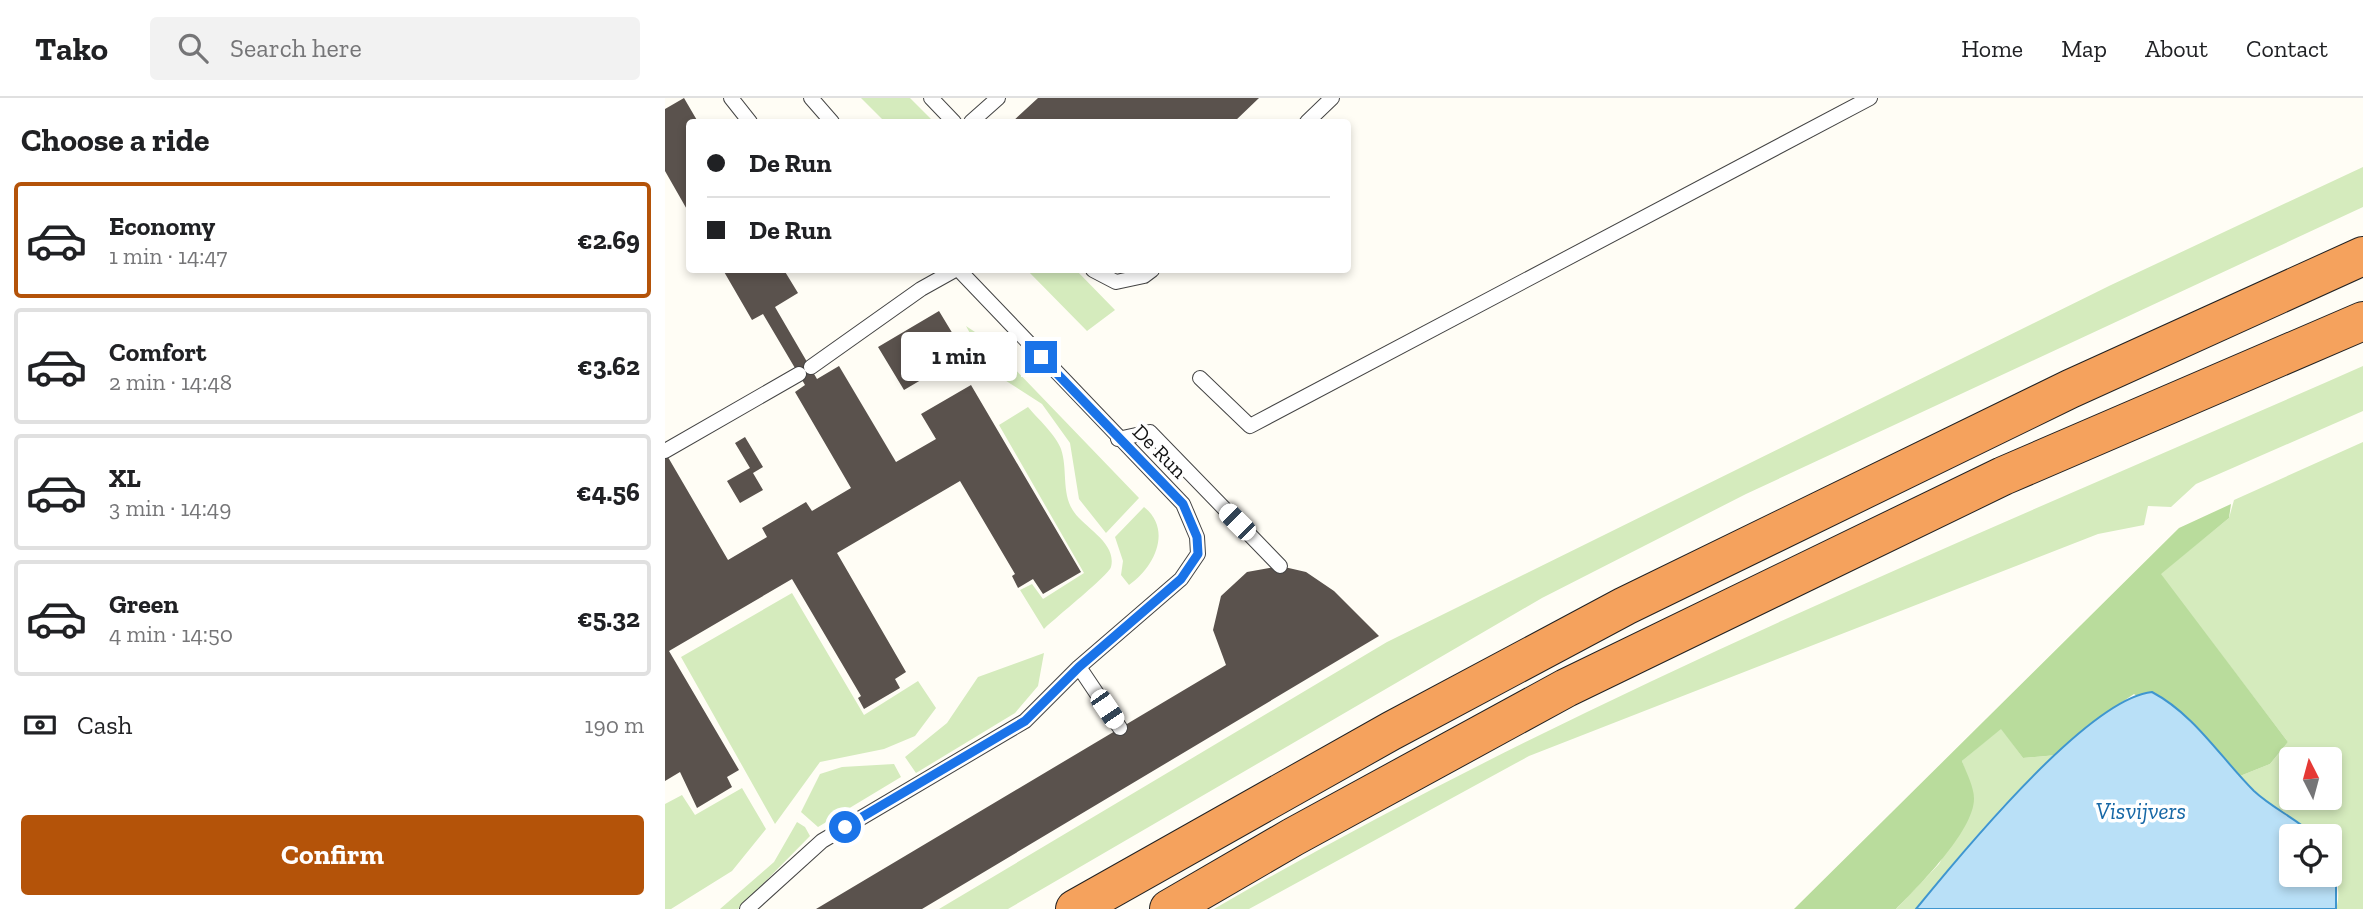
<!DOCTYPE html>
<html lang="en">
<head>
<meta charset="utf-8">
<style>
	:root { --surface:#fff; --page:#f2f2f2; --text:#202124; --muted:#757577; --line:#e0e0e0; --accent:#b45309 }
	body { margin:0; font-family:"Zilla Slab",serif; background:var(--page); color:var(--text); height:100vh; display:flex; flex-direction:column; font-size:26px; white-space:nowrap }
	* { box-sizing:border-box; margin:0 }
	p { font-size:23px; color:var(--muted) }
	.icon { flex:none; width:38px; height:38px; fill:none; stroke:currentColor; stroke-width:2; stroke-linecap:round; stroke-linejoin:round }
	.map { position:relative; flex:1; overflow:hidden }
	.drawer { display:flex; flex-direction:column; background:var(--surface); width:665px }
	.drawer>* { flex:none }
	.guide { position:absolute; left:21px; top:21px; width:665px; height:154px; border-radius:7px; box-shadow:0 4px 10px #0003; display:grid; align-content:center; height:154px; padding:0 21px; background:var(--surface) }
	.needle { width:46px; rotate:354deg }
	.tools { position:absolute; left:1614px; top:649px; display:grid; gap:14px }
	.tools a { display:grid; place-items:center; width:63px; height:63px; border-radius:7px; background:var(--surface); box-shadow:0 4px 10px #0003; font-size:35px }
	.end { position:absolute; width:32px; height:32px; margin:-16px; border:9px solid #1a73e8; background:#fff; box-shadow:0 0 0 4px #fff }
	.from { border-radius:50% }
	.bubble { position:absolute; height:49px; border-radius:7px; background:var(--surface); box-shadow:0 4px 10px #0003; font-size:23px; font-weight:700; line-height:49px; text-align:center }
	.car { position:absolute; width:21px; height:42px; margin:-21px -10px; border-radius:9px; box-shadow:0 0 5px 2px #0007; background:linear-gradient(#fff 24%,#345 0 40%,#fff 0 76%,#345 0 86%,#fff 0) }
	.guide b { display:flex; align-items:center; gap:24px; height:66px; font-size:26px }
	.guide b+b { border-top:2px solid var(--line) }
	.guide i { width:18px; height:18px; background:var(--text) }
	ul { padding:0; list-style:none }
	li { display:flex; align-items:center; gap:21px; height:116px; margin:0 14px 10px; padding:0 7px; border:4px solid var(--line); border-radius:7px }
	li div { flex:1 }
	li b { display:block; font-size:26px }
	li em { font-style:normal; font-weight:700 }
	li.on { border-color:var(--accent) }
	li>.icon { width:63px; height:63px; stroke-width:1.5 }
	h2 { padding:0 21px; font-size:32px; line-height:84px }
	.pay { display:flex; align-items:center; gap:18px; height:77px; padding:0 21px; font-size:26px }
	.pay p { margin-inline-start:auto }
	.action { display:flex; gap:14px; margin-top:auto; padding:14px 21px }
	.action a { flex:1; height:80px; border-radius:7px; background:var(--accent); color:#fff; font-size:28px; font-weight:700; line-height:80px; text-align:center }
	header { display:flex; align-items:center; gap:42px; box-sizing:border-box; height:98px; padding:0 35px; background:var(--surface); border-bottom:2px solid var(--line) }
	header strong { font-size:33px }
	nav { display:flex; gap:38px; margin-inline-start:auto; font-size:24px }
	.search { width:490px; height:63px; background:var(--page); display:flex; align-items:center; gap:18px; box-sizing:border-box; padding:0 24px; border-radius:7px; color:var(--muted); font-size:26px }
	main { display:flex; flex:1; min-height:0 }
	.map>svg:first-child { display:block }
	.green { fill:#d5ebbd; fill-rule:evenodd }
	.forest { fill:#b9dc9c }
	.water { fill:#b9e0f7; stroke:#3f96cf; stroke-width:2 }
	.building { fill:#5a524d }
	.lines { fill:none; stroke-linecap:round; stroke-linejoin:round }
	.service-casing { stroke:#444; stroke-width:16 }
	.motorway-casing { stroke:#222; stroke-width:40 }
	.service { stroke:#fff; stroke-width:14 }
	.motorway { stroke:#f5a25d; stroke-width:38 }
	.route { stroke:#1a73e8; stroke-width:9 }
	.labels { text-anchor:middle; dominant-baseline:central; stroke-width:7; stroke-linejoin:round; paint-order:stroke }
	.street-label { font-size:21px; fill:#111; stroke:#fff }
	.water-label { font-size:23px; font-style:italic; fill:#1768a6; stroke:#fff }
</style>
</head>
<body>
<header>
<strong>Tako</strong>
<div class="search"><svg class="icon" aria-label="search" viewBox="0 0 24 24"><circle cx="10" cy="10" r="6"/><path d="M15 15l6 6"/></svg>Search here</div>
<nav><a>Home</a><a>Map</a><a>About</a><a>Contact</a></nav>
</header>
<main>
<section class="drawer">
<h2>Choose a ride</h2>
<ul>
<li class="on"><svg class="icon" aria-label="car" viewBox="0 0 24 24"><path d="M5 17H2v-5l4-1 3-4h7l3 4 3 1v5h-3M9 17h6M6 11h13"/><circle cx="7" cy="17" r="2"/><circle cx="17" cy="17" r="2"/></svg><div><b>Economy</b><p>1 min · 14:47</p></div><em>€2.69</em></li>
<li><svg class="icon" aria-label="car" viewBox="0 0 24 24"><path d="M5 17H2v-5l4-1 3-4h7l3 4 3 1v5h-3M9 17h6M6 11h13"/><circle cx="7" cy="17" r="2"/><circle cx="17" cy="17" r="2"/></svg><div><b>Comfort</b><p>2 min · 14:48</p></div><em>€3.62</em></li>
<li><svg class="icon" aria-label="car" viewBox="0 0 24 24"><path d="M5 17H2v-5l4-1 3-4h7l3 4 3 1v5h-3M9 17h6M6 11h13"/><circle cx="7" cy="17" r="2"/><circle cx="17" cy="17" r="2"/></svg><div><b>XL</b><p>3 min · 14:49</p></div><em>€4.56</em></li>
<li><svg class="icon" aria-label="car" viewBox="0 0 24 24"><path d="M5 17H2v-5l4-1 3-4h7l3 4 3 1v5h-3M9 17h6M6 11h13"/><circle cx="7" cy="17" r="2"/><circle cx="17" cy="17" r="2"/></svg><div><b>Green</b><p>4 min · 14:50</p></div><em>€5.32</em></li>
</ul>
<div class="pay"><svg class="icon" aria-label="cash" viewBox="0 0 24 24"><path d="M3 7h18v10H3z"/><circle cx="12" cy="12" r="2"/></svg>Cash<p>190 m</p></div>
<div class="action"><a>Confirm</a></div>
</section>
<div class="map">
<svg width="1698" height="811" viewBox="0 0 1698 811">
	<rect width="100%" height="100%" fill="#fffdf5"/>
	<path class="green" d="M196,0H245L269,24H220Z
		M1698,69V109L1081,396L877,500L343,811H274L722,544L1446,187Z
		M362,172H411L450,212L422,233Z
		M301,228L322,242L474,400L441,435L414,401L405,345L377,306L335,279L319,261Z
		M1698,268V313L1531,386L1506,409L1483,408L1479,427L1433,436L864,658L584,811H549C916,597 1310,439 1698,268Z
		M363,309C373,321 391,337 396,351C403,371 396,396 409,414C421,431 452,445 446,469C444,477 390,520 379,531L355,492L367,486L378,501L419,475L334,327Z
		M1698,344V811H1671C1679,786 1664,763 1664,738C1638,738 1593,697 1575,678L1605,666L1623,644L1495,476L1564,420L1569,402ZM1626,662H1664V700H1626Z
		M479,409C508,432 489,470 464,487L456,477L458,463L450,439Z
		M127,495L199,617L253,583L271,610L250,638L219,651L155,664L110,726L16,559Z
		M379,555L373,588L350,615L251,675L240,659L282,625L313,579Z
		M1336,630L1358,660L1392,657C1339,701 1294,758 1251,811H1231L1274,766L1309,701L1297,663Z
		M229,666L236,679L153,729L136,714L155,676L177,669Z
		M77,690L101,731L67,773L6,811H0V706L17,697L30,717Z
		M132,724L140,729L145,738L73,811H55L109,764Z"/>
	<path class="forest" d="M1566,406L1564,420L1496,476L1623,644L1605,666L1575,678L1559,661L1469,596L1436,618L1392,657L1358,660L1336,631L1297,663C1301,674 1309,689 1309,700C1310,732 1253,789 1231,811H1129L1514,430Z"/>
	<path class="water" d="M1487,594C1530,617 1555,659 1589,693C1607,710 1632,721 1650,738H1626V777H1664V756L1671,768V811H1251C1294,758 1422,601 1487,594Z"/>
	<path class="building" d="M19,0L33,24H24V115L0,73V11Z
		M373,0H594L569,24H347Z
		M58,172H119L133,195L110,209L152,281L174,268L231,364L271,341L256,316L306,287L416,474L378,496L368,481L353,490L347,478L350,476L295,383L172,455L241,574L230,581L235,590L199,611L193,600L196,598L127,481L4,553L74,672L62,679L67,689L32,710L15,674L0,683V354L63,462L102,439L97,430L141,404L147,413L186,390L130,294L140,287L98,216L87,222Z
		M274,213L300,256L239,292L213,249Z
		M80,339L98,369L88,375L98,392L75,405L62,383L85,370L70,345Z
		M615,468L641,474L669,493L714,538L257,811H151L561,567L548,532L556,498L582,474Z"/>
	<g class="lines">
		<g class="service-casing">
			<path id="service" d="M66,0L85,24
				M146,0L167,24
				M266,0L289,24
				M306,24L333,0
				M642,24L667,0
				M428,172L451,184L479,178L487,172
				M146,269L256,191L290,172
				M535,280L585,328L1205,0
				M453,341L485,334L615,468
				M0,353L134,276
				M414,569L455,630
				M82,811L157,743L360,623L414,569L516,481L533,456L532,439L518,406L294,172"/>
		</g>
		<g class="motorway-casing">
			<path id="motorway" d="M410,811L726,633L960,508L1405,291L1698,158
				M504,811L628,739L901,590L1338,378L1698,223"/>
		</g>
		<use href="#service" class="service"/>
		<use href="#motorway" class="motorway"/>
	</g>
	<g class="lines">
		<path class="route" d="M180,729L360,623L414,569L516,481L533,456L532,439L518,406L376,259"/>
	</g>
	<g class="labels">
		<g class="street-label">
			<text transform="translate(495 353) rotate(45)">De Run</text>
		</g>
		<g class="water-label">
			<text x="1476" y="713">Visvijvers</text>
		</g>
	</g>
</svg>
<div class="tools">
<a><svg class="needle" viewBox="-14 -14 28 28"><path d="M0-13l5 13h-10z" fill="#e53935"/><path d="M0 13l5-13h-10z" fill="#757577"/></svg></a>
<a><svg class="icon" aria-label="locate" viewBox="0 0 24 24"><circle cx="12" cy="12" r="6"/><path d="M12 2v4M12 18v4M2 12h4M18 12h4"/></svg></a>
</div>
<i class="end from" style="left:180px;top:729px"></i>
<i class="end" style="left:376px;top:259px"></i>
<div class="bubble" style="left:236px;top:234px;width:116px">1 min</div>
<i class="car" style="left:572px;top:424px;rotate:315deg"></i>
<i class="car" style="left:442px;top:611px;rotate:146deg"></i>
<div class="guide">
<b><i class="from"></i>De Run</b>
<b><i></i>De Run</b>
</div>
</div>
</main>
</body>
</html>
